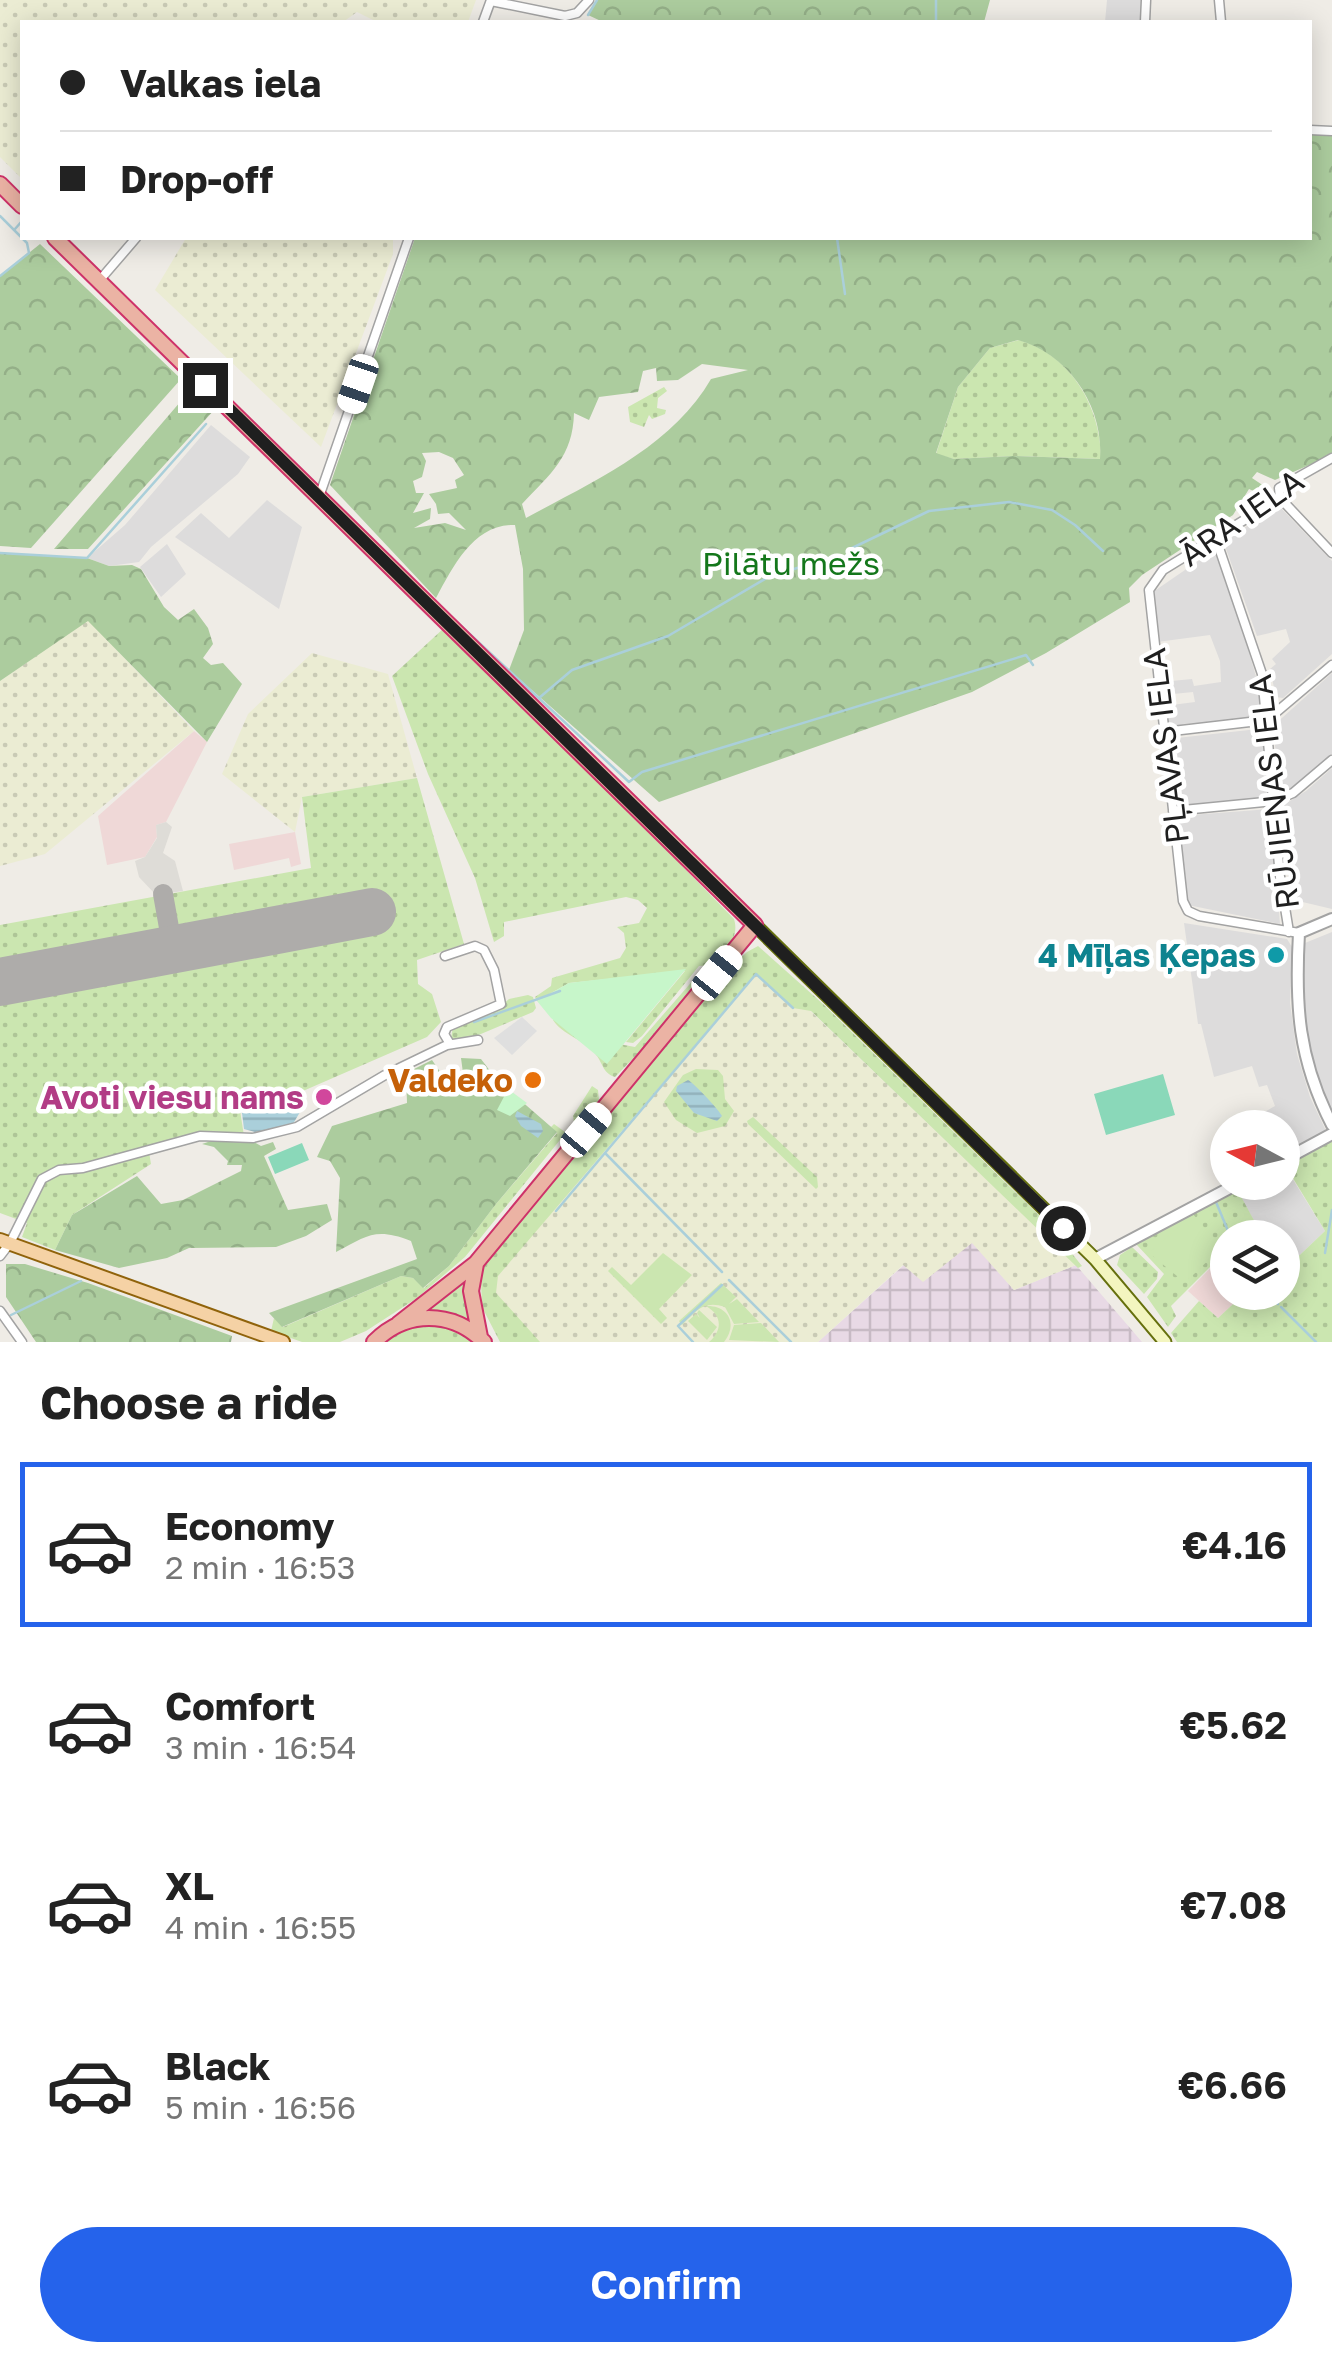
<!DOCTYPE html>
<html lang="en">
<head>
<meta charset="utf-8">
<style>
	:root { --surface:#fff; --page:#f6f6f6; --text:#222; --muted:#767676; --line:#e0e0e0; --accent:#2563eb }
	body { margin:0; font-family:"Golos Text",sans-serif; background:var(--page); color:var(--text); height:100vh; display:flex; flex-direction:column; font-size:38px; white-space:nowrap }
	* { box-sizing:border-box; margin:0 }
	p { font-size:32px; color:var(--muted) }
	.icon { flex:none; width:55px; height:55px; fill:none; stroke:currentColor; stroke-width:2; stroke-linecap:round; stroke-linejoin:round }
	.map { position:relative; height:1342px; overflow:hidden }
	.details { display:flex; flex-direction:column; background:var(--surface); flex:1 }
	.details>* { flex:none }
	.banner { position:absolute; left:20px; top:20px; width:1292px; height:220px; border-radius:0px; box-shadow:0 5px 25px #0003; display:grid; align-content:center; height:220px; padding:0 40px; background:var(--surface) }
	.needle { width:65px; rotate:277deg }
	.buttons { position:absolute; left:1210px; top:1110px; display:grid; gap:20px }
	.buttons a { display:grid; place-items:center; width:90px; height:90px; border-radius:50%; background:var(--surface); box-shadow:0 5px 25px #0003; font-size:50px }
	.end { position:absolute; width:45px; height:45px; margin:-22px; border:12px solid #1f1f1f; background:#fff; box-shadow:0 0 0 5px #fff }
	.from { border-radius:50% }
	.car { position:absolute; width:30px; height:60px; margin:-30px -15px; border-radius:12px; box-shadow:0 0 8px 2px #0007; background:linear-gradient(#fff 24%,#345 0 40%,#fff 0 76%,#345 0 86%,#fff 0) }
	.banner b { display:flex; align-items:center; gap:35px; height:95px; font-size:38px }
	.banner b+b { border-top:2px solid var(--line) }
	.banner i { width:25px; height:25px; background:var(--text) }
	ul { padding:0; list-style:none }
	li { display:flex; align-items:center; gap:30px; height:165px; margin:0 20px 15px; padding:0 20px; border:5px solid transparent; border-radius:0px }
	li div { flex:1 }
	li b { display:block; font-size:38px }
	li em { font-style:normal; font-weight:600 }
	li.active { border-color:var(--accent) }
	li>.icon { width:90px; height:90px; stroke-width:1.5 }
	h2 { padding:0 40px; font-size:45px; line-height:120px }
	.cta { display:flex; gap:20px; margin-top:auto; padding:20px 40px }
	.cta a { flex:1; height:115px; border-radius:60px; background:var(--accent); color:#fff; font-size:40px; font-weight:600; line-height:115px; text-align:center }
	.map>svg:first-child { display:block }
	.residential { fill:#dddcdc }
	.commercial { fill:#efd8d7 }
	.industrial { fill:url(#industrial-grid) }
	.airport { fill:#dedcd7 }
	.farmland { fill:url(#farmland-dots) }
	.grass { fill:url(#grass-dots) }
	.forest { fill:url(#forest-crowns); fill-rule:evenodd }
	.park { fill:#c7f6ca }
	.garden { fill:#cbe6b0 }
	.pitch { fill:#8ad8b9 }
	.parking { fill:#dfdfdf }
	.water { fill:url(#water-rules) }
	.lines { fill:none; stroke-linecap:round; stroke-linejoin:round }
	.stream { stroke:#aacfda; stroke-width:2.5 }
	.taxiway { stroke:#aeacaa; stroke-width:20 }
	.runway { stroke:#aeacaa; stroke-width:48 }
	.minor-casing { stroke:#a3a3a3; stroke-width:11 }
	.tertiary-casing { stroke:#a3a3a3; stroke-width:14 }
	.secondary-casing { stroke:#66700d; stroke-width:15 }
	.primary-casing { stroke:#90630b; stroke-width:16 }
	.trunk-casing { stroke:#ce3269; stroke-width:18 }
	.minor { stroke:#fff; stroke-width:8 }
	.tertiary { stroke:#fff; stroke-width:10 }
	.secondary { stroke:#f3f5bf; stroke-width:11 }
	.primary { stroke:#f5d2a5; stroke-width:12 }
	.trunk { stroke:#ebb3a4; stroke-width:14 }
	.route { stroke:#1f1f1f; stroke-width:12 }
	.culture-dot { fill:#0f9aa8; stroke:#fff; stroke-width:4 }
	.food-dot { fill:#e8710a; stroke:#fff; stroke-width:4 }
	.hotel-dot { fill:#d1479c; stroke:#fff; stroke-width:4 }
	.labels { text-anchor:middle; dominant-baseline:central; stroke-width:9; stroke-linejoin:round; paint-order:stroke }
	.street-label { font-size:32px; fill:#1f1f1f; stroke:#fff }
	.park-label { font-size:32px; fill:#14771b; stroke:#fff }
	.culture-label { font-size:32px; font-weight:bold; fill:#0d838f; stroke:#fff; text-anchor:end }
	.food-label { font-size:32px; font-weight:bold; fill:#c56008; stroke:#fff; text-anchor:end }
	.hotel-label { font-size:32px; font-weight:bold; fill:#b23c85; stroke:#fff; text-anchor:end }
</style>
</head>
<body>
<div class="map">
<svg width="1332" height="1342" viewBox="0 0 1332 1342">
	<defs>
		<pattern id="industrial-grid" width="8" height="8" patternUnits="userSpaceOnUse" patternTransform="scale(2.5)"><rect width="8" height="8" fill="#e8d9e5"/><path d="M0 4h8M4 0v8" fill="none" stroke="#c7bac4"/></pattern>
		<pattern id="farmland-dots" width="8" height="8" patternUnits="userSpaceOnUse" patternTransform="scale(2.5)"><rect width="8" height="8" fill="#ebecd3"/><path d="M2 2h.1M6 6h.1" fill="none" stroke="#c9cab5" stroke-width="1.8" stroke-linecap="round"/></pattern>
		<pattern id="grass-dots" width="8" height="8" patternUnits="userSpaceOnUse" patternTransform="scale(2.5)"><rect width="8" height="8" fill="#cbe6b0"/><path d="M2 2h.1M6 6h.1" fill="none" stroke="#aec597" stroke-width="1.8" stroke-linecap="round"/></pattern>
		<pattern id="forest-crowns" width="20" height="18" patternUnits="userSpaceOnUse" patternTransform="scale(2.5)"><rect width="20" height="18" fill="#accc9e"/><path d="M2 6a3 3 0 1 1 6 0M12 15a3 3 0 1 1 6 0" fill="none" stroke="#94af88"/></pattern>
		<pattern id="water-rules" width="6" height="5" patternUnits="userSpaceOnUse" patternTransform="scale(2.5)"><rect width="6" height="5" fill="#aacfda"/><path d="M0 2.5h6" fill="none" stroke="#92b1bb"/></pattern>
	</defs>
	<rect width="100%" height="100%" fill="#efece6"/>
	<path class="residential" d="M1107,0H1144L1142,22H1105Z
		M211,425L250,457L238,474L151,547L139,562L109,566L87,558L125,525Z
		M267,500L302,527L279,609L175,537L201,513L229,538Z
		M1277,504L1332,561V654L1283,698L1276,697L1270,669L1276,664L1272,659L1290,642L1286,629L1257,636L1224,543Z
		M167,544L186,574L161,597L140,567Z
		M1214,550L1236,607L1257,680L1262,719L1183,724L1182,728H1173L1166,725L1164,706L1195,702L1193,692L1163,695L1161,682L1192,679L1194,686L1221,682L1220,661L1210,635L1157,642L1153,592Z
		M1332,673V754L1299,783L1280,795L1273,726Z
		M1258,729L1262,730L1268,800L1177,807L1168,739Z
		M1332,768V909L1290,899L1282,806L1306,791Z
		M1270,809L1280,924L1188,905L1178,816Z
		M1184,923L1287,939L1292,947L1290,1003L1297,1054L1310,1097L1326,1131L1283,1156L1282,1128L1265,1127L1259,1115L1275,1106L1267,1085L1259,1087L1252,1066L1214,1077L1201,1024H1198Z
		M1332,932V1115L1313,1076L1306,1045L1301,973L1305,943Z
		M1287,1170L1325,1231L1283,1271L1282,1238L1263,1237L1238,1192L1256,1183L1282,1182L1283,1172Z"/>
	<path class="commercial" d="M194,731L207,742L166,822L156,825L157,837L145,857L107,865L98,816Z
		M295,832L301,864L291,867L289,858L234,870L229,844Z
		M1223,1255L1227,1260L1228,1292L1245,1293L1218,1318L1188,1291Z"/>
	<path class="industrial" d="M972,1242L1014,1290L1076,1265L1142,1342H818L904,1265L924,1281Z"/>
	<path class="airport" d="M166,822L172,827L163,853L175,861L183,891L156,895L139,877L135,861L145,857L157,838L156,825Z"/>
	<path class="farmland" d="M0,0H476L468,22H377L357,12L343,22H22V179L0,157Z
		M186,238H393V254L321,447L155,290Z
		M88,620L194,731L45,854L0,866V681Z
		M312,653L388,674L417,778L302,797L295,832L222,774L248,714Z
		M759,962L1076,1265L1014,1290L972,1243L923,1282L903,1265L818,1342H507L488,1275Z"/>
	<path class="grass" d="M1019,340C1071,355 1101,407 1101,459L1013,456L954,459L936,454L958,387L990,348Z
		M664,387L667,391L658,398L657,408L666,410L665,414L652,419L649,415L644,427L630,422L628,407Z
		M444,628L677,857L682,866L734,919C740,938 725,951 714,965L699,966L642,1036L633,1043L626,1042L685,971L569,983L537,1001L535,997L551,986L552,978L620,958L626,948L624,933L617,927L639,923L647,908L638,900L626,897L504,922V936L494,942L475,878L428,774L392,676Z
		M417,778L464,944L417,960L418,984L432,994L441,1022L427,1037L303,1091L239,1104L244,1136L207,1132L151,1147L149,1152L151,1164L72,1215L55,1250L22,1237L27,1223L0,1213V925L311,868L302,797Z
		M758,946L823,1004L1049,1225L1082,1266L1078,1268L811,1011L793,1008L756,974L498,1276L496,1293L540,1342H500L482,1307L481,1281L478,1280L483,1264L719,978L747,952Z
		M708,968L710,969L657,1034L615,1077C602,1073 603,1062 594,1052C582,1039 563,1035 553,1020L555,1017L603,1041L635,1047L702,970Z
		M528,995L533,997L536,1008L533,1012L469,1039L455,1042L451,1039L453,1026L499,1008L509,999Z
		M696,1069L718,1070L723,1076L725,1099L734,1111L725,1126L697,1133L676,1120L664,1102L683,1075Z
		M592,1086L598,1090L599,1100L582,1122H574L573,1116Z
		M753,1117L817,1177L818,1187L816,1189L748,1124L747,1121Z
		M554,1124L565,1132L564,1135L465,1257L417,1298L366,1331L340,1342H302L271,1331L274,1318L283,1327L401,1276L413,1278L424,1288L449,1266L496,1204L557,1133L551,1127Z
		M1332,1140V1342H1177L1171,1333L1199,1301L1218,1318L1245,1293L1282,1292L1283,1271L1325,1231L1288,1170L1283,1172V1166Z
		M1237,1189L1263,1237L1228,1238L1227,1260L1222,1255L1171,1306L1176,1316L1168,1327L1147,1297L1164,1274L1136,1244Z
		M1132,1247L1158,1272L1157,1279L1144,1294L1117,1265L1120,1255Z
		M464,1279L468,1281L473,1324L453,1315L426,1311Z
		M418,1325C441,1325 455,1329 474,1342H384L399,1331Z"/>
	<path class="forest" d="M597,0H990L984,22H603L588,15Z
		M1310,134H1332V455L1275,480L1257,472L1252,478L1270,490L1267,503L1260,494L1249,489L1233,515L1142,575L1129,588L1130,602L1046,653L972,692L659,802L509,670L524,630L523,569L515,525C474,524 454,565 436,598L330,485L415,238H1310ZM1018,340C1069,354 1104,407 1100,459L1013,456L954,459L936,453L958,387L990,348ZM702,364L748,370L711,379C672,447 592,482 526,518L522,504C550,474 573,457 574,413L589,420L599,397L638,392L643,371L656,368L657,381L678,380ZM439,452L453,458L464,475L455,480L457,488L429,494L436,504L438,514L449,513L466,530L445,523L414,528L430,519L431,508L413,513L424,493H416L413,481L422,477L426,461L422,453Z
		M40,244L181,379L31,548L0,546V276Z
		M193,387L215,409L88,549H54Z
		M0,553L87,558L109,566L132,565L141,569L164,607L178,620L194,609L208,628L213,644L203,658L211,665L223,663L242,684L207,742L88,621L0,681Z
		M461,1058L481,1059L497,1080L557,1132L496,1204L449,1266L423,1288L413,1278L401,1276L282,1327L269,1313L417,1259L411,1241C375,1227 367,1236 336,1252L340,1178L330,1161L317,1157L332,1126L407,1103L406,1073L432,1060L443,1076L463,1073Z
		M217,1139L252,1141L261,1146L273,1142L276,1149L264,1156L288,1210L327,1204L332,1220L306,1236L276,1247L189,1248L167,1258L119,1268L55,1250L72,1215L137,1176L161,1204L183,1200L241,1171L242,1165H227L228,1161L214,1147L202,1144Z
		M6,1264H25L88,1283L232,1336L231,1342H36L6,1297Z"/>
	<path class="park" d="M686,969L607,1064L551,1018L537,1001L569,983Z
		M508,1089L527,1103L510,1116L497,1110Z"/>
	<path class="garden" d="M1193,1214L1221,1248L1192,1276L1183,1281L1149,1253Z
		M663,1253L692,1275L659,1309L667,1318L661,1324L608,1271L612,1267L631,1285Z
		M721,1283L736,1297L729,1304L737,1299L759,1322L734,1324L725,1307C704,1300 697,1310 682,1325L679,1321Z
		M706,1306C729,1305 738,1325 724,1342H709C723,1330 722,1315 706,1306Z
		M699,1310L717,1327L707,1340L688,1321L696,1314L700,1318L697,1313Z
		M761,1323L779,1342L729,1340L734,1325Z"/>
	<path class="pitch" d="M1163,1074L1175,1115L1106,1135L1094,1094Z
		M302,1143L309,1160L275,1174L268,1157Z"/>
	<path class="parking" d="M522,1017L537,1031L512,1055L494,1038Z"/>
	<path class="water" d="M688,1080C694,1083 720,1111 722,1116L717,1121L694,1113L676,1091L677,1086Z
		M288,1098L300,1103V1112L293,1124L255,1132L244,1129L241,1105Z
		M517,1111L541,1124L543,1131L538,1138L521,1126L515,1116Z"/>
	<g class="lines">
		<path class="stream" d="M936,0V22
			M588,15L597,0
			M570,22H573
			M0,216L27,243L29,253L0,276
			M15,229L22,221
			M837,238L845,294
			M850,549L929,511L1009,502L1052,510L1075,525L1103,551
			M0,553L87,558L206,424
			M430,597L629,782L642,772L1026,655L1033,665
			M539,698L572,670L668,636L770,576L838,556
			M474,1022L560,991
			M606,1154L722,1272
			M1216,1202L1231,1238
			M556,1211L756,974L793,1008
			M1325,1253L1332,1210
			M729,1280L791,1342
			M1266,1292L1278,1304
			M1281,1307L1316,1342
			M11,1315L81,1281
			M693,1342L678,1326L722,1285"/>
		<path class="taxiway" d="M163,894L173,950"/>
		<path class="runway" d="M0,982L372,912"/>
		<g class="minor-casing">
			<path id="minor" d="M1219,0L1221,22
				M491,1L565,16L577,13L589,0
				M483,22L491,0
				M1145,22L1146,0
				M1310,130L1332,131
				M99,281L136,238
				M319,497L409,238
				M1280,498L1332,553
				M1216,539L1262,674L1280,877L1289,932
				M1164,732L1267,720L1332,665
				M1173,811L1274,801L1293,793L1332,760
				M1299,933L1199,916L1188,911L1183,901L1149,590L1163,570L1280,498L1279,488L1332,458
				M445,956L475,946L484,950L494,970L501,1004L447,1027L444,1034L450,1044
				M0,1256L10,1243L42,1179L59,1170L83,1168L200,1136L253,1138L297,1127L385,1075L447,1045L478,1040
				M0,1311L22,1342"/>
		</g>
		<g class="tertiary-casing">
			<path id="tertiary" d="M1332,919L1299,933C1295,1005 1298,1059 1332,1125
				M1282,1161L1332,1134
				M1095,1259L1241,1182"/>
		</g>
		<g class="secondary-casing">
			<path id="secondary" d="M755,925L1095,1259L1165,1342"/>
		</g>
		<g class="primary-casing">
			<path id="primary" d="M0,1240L283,1342"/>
		</g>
		<g class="trunk-casing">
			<path id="trunk" d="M0,184L22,206
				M55,238L755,925L476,1263L398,1324
				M476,1264L471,1291L480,1337
				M374,1342C406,1310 452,1310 484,1342"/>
		</g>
		<use href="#minor" class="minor"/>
		<use href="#tertiary" class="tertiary"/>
		<use href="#secondary" class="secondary"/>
		<use href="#primary" class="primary"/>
		<use href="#trunk" class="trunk"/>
	</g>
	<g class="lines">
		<path class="route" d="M205,385L1063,1228"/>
	</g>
	<circle class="culture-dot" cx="1276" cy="955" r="10"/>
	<circle class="food-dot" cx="533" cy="1080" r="10"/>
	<circle class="hotel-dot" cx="324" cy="1097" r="10"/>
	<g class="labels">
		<g class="street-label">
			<text transform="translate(1241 517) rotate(-35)">ĀRA IELA</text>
			<text transform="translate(1165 746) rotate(-97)">PĻAVAS IELA</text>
			<text transform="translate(1273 792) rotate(-97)">RŪJIENAS IELA</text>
		</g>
		<g class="park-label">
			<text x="791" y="563">Pilātu mežs</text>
		</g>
		<g class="culture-label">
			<text x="1256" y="955">4 Mīļas Ķepas</text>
		</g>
		<g class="food-label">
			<text x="513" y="1080">Valdeko</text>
		</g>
		<g class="hotel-label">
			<text x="304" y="1097">Avoti viesu nams</text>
		</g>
	</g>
</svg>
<div class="buttons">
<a><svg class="needle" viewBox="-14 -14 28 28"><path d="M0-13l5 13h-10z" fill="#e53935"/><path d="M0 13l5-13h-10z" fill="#767676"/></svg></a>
<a><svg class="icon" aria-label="layers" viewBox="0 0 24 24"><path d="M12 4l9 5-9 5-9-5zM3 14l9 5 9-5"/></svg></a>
</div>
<i class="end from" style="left:1063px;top:1228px"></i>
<i class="end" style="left:205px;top:385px"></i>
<i class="car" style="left:358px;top:384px;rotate:199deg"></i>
<i class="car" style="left:717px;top:973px;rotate:39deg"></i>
<i class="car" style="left:586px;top:1130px;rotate:40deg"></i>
<div class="banner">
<b><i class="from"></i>Valkas iela</b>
<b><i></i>Drop-off</b>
</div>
</div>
<section class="details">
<h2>Choose a ride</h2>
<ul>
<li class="active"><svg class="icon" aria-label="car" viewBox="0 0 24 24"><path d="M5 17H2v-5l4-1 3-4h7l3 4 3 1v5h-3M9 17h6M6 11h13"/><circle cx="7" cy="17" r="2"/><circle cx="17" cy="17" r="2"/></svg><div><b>Economy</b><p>2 min · 16:53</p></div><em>€4.16</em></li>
<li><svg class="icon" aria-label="car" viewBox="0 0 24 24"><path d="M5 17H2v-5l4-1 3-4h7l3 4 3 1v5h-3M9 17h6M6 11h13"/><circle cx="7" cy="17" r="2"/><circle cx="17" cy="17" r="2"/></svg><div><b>Comfort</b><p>3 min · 16:54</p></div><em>€5.62</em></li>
<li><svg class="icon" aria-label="car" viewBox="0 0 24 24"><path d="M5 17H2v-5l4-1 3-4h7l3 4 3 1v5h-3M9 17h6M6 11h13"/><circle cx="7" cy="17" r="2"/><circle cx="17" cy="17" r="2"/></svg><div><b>XL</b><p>4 min · 16:55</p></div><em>€7.08</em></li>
<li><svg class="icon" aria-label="car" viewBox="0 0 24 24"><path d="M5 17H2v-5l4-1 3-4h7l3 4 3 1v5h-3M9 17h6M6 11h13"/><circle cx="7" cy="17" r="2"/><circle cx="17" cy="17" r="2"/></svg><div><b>Black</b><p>5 min · 16:56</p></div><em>€6.66</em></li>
</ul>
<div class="cta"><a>Confirm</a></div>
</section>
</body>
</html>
